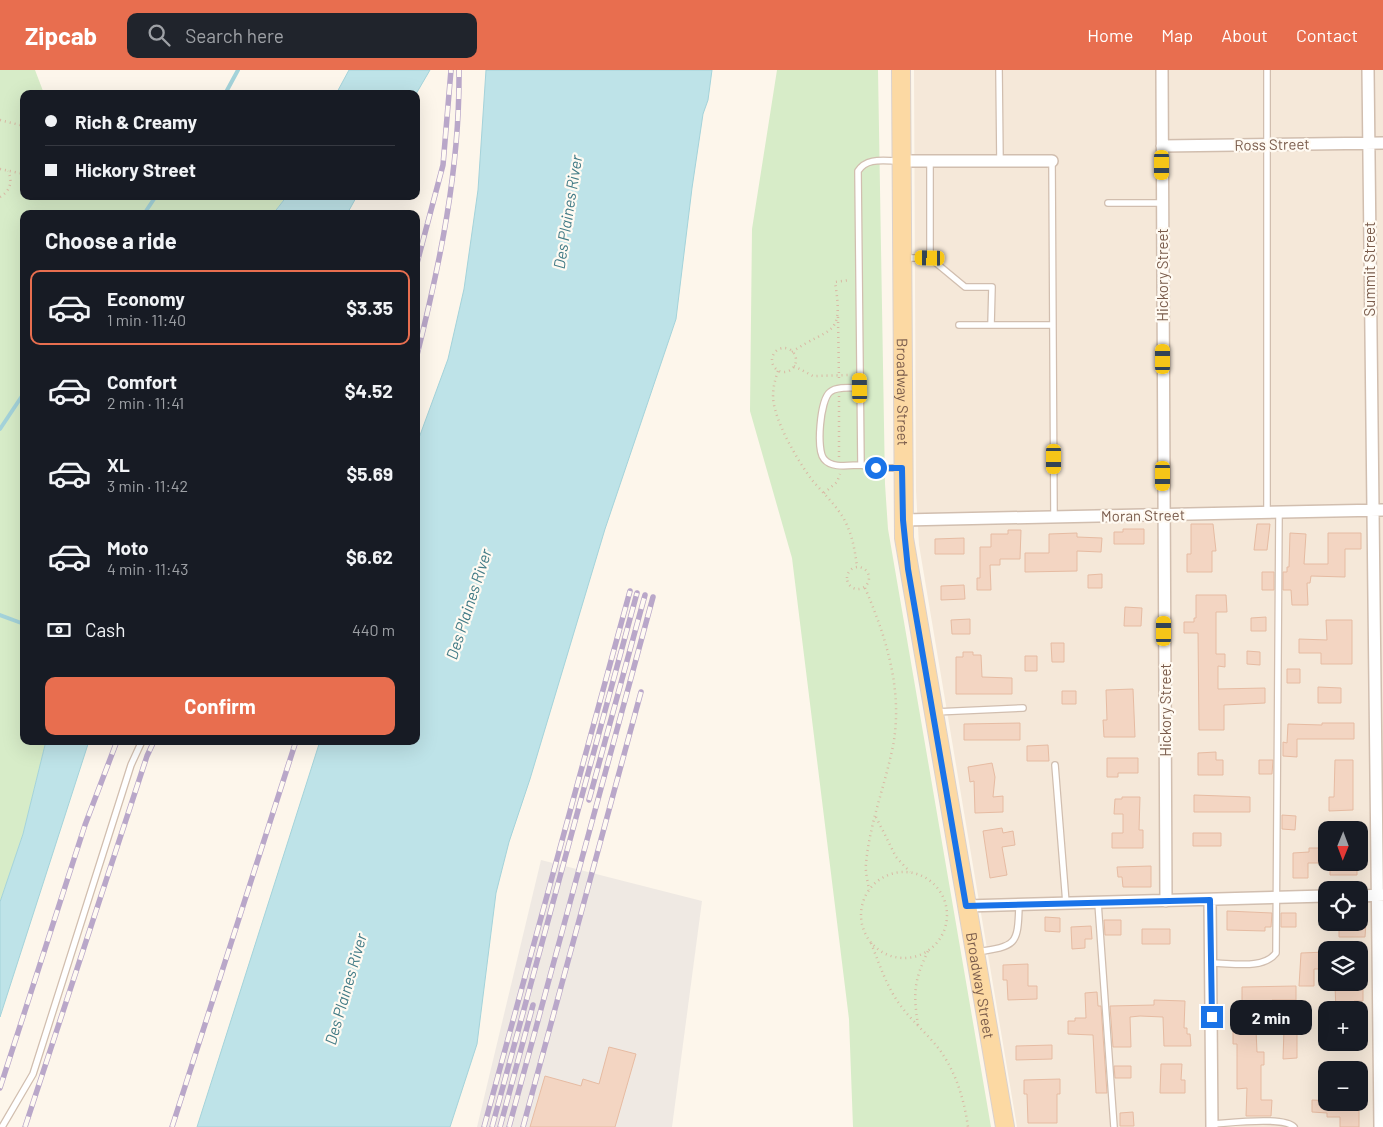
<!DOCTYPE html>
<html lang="en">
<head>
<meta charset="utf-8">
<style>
	:root { --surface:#171b24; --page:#20242c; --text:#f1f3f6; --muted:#9ea1a6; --line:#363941; --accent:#e86e4f }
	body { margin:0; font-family:Barlow,sans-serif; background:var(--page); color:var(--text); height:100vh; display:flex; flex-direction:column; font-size:19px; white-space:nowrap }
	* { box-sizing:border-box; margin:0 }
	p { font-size:16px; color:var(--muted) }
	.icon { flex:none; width:28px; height:28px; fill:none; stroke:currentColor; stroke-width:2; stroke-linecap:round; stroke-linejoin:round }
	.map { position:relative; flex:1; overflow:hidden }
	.details { position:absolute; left:20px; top:140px; width:400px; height:535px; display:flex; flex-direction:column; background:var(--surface); border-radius:10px; box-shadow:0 5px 20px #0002 }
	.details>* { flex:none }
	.guide { position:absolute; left:20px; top:20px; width:400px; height:110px; border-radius:10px; box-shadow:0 5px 20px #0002; display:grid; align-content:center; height:110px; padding:0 25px; background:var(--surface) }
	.needle { width:32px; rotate:181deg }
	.fabs { position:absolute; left:1318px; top:751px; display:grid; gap:10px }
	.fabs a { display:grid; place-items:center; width:50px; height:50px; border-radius:10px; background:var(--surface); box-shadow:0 5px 20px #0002; font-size:25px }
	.end { position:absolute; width:22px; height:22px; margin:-11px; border:6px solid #1a73e8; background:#fff; box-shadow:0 0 0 2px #fff }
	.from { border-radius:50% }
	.bubble { position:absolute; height:35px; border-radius:10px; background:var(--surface); box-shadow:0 5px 20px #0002; font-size:16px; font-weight:700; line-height:35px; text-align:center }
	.car { position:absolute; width:15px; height:30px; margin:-15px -8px; border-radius:6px; box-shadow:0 0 4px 1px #0007; background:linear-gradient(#f5c518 24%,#345 0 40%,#f5c518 0 76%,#345 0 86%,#f5c518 0) }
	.guide b { display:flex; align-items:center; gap:18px; height:48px; font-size:19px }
	.guide b+b { border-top:1px solid var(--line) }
	.guide i { width:12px; height:12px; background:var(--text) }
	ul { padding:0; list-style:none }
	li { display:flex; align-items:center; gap:15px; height:75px; margin:0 10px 8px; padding:0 15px; border:2px solid transparent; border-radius:10px }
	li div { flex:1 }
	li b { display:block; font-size:19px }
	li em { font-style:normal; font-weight:700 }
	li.selected { border-color:var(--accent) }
	li>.icon { width:45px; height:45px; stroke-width:1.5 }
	h2 { padding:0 25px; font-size:22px; line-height:60px }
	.pay { display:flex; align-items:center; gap:12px; height:55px; padding:0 25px; font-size:19px }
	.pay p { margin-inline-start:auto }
	.primary-button { display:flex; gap:10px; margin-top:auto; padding:10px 25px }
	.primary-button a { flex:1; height:58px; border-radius:10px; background:var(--accent); color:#fff; font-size:20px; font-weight:700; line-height:58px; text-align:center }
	header { display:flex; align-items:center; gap:30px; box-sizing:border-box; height:70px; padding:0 25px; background:var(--accent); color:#fff }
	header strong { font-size:24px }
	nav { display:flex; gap:28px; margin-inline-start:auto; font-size:18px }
	.search { width:350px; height:45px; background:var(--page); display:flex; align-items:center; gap:12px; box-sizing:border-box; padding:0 18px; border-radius:10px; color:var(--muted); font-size:19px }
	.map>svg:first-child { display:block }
	.residential { fill:#f5e8d9; fill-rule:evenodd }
	.industrial { fill:#efe9e3 }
	.green { fill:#d7ecc8 }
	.water { fill:#bee3e8; stroke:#a4d3da }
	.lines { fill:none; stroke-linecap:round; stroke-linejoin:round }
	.stream { stroke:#a4d3da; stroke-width:4 }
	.building { fill:#f3d5c2; stroke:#e6bba2 }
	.lane-casing { stroke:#d1beaf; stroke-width:8 }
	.street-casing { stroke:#d1beaf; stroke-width:14 }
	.primary-casing { stroke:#dad1cd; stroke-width:20 }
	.path { stroke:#d9b8a4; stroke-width:2.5; stroke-dasharray:1 4; stroke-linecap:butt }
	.lane { stroke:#fff; stroke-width:5.5 }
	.street { stroke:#fff; stroke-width:11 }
	.primary { stroke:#fcd9a3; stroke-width:18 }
	.rail-casing { stroke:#b9a7c9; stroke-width:5.5 }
	.rail { stroke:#fffaf2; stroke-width:4; stroke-dasharray:11; stroke-linecap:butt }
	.route { stroke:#1a73e8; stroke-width:6 }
	.labels { text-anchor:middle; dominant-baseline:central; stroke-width:4.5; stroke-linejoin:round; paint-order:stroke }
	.street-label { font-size:15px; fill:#7a5c4c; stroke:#fffaf2 }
	.water-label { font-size:16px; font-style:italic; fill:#427b86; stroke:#fffaf2 }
</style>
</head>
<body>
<header>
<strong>Zipcab</strong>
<div class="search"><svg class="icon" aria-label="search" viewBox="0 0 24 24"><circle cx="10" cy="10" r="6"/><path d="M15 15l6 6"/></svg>Search here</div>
<nav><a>Home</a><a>Map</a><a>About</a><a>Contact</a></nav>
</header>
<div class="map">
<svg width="1383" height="1057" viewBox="0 0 1383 1057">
	<rect width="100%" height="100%" fill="#fdf6eb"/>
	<path class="residential" d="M914,0H1383V1057H1017L919,475L916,421ZM1326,760H1359V792H1326ZM1326,820H1359V852H1326ZM1326,880H1359V912H1326ZM1326,940H1359V972H1326ZM1326,1000H1359V1032H1326Z"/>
	<path class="industrial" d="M541,790L702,831L672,1057H477Z"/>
	<path class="green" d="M0,0H35L43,21L263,24H24V126H287L273,144H24V671H46L23,764L0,832Z
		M777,0H878L885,414L888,459L991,1057H853L849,949L792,488L750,341L752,159Z"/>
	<path class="water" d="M349,0H430L416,24H336Z
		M486,0H712L708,30L703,44L692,118L676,249L605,459L530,709L509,772L496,823L477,974L450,1057H197L320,671H416V376L448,289L464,219L478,120Z
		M287,126H357L347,144H273Z
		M46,671H89L0,947V832L23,764Z"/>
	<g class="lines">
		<path class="stream" d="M225,24L238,0
			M144,144L156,126
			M0,359L24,323
			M0,545L24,554"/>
	</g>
	<path class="building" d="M1191,454H1213L1216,481H1212V502H1187V484H1191Z
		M1257,454H1270L1267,480H1254Z
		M1123,459H1144V474H1114V462H1123Z
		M1008,460H1021L1020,489H1000V495H990L991,520H977V508H980V477H991V464H1008Z
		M1077,463V467L1102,468L1101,482L1077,481V501L1025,502V483H1049V464Z
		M1290,463L1306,464L1304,494H1328V463H1361V479H1345V507L1311,506L1310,513H1307L1308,535H1292L1291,520H1283V502H1287V497H1289Z
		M964,468V484H935V469Z
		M1262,502H1274V520H1262Z
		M1102,504V518H1088V505Z
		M964,515L965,529L941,530V516Z
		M1196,525H1226L1227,542H1216V584H1225V597L1218,596V619L1265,618V633L1224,635V660H1199L1198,563H1184V552H1194V548H1196Z
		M1125,537L1142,538L1141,556H1124Z
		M1266,547V561H1251V548Z
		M970,549V564H952L951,550Z
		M1326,550H1352V594H1321V583H1299V569L1327,570Z
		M1051,573H1064V592H1052Z
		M1247,581L1260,582V595L1247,594Z
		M963,582H973V585H981L982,607L1012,608V624H956V587H963Z
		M1025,586H1037V601H1025Z
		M1287,599H1300V613H1287Z
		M1318,617L1341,618V633H1318Z
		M1133,619L1135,667H1104L1103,650H1107L1106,620Z
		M1062,621H1076V634H1062Z
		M1020,653V670H964V654Z
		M1322,653H1354V669H1297V687L1283,686V672L1287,673L1288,654L1322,655Z
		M1048,675L1049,691H1027V676Z
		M1216,682V690H1223V705H1198V683Z
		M1107,688H1138V703H1118V707H1107Z
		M1259,690H1273L1272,704H1259Z
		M1335,690H1353V740L1329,741V727H1334Z
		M992,693L995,707L993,727L1003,726V742L975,743L974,711L970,712L968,697Z
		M1194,725L1250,727V742H1194Z
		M1122,727H1140L1139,760H1143V778H1112V763H1123V744H1114L1115,729H1122Z
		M1282,745L1296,746L1295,760L1282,759Z
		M1002,758L1003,763L1013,761L1015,775L1002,777L1007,805L990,808L983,761Z
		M1193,763H1221V776H1193Z
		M1309,778H1324V793H1308V808H1293V783L1309,782Z
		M1330,792H1357V805H1330Z
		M1151,796V817H1123L1122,807H1118L1117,797Z
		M1227,841L1272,843L1271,857H1265V861L1227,860Z
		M1281,843H1296V857H1281Z
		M1045,847L1060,848V862L1045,861Z
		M1104,850H1121V865H1105Z
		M1339,852H1366L1365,867H1339Z
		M1091,856L1092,869H1085V878L1072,879L1071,857Z
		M1142,859H1170V874H1142Z
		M1326,882V899H1314V916H1299L1301,883Z
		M1028,894V916H1037V929L1008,930L1007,910H1003V895Z
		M1296,916V930H1272V941H1242V917Z
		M1335,916H1363V931H1354L1353,940H1336Z
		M1097,922L1098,936H1101L1107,1023H1096L1093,965L1068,964V951H1075V948H1086L1085,923Z
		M1154,930L1185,931L1184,958H1187V964H1190L1191,976H1164L1163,947L1140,946L1130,947L1131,977H1113L1110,936L1154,935Z
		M1284,959H1297V988L1283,989Z
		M1233,960H1256L1257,982H1264V995H1261V1030H1272L1271,1046H1246L1247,1018L1237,1019V974H1233Z
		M1052,975V989L1016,990V976Z
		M609,977L636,984L615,1057H530L545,1006L581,1016L583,1009L599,1014Z
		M1161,994H1182L1181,1010H1185V1023H1160Z
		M1114,996H1131V1008H1115Z
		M1060,1009V1024H1057V1053H1028L1027,1024H1024V1010Z
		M1312,1030L1359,1032V1057H1340V1047H1327V1043L1312,1042Z
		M1133,1042L1134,1056H1120V1043Z"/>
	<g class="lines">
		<g class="lane-casing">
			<path id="lane" d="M999,0L1000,91
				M1267,0V443
				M899,91C884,91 867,87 858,101L861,395L876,398H902
				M930,91V188L965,217H992L991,255
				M1052,91L1054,447
				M1108,133H1162
				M905,188H930
				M959,255H1052
				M860,318C851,318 837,316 830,322C820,330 816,380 824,389C832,399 850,395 861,395
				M935,642L1023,638
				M1055,695L1066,833
				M1098,833L1114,1057
				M976,882C1016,876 1018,876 1019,835
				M1212,893C1232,893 1263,900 1276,883L1279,442
				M1212,1054C1229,1053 1284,1046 1294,1057
				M2,1057L33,1004L131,695L142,671"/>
		</g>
		<g class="street-casing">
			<path id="street" d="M1162,0L1166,831
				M1368,0L1380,1057
				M1162,76L1383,73
				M901,91H1052
				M903,450L1383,440
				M1359,826L1383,825
				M1210,830L1212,1057
				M966,836L1326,826"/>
		</g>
		<g class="primary-casing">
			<g id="primary">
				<path id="s1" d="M901,0L904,468L1005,1057"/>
			</g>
		</g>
		<path class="path" d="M0,50L24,56
			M0,99L24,104
			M0,127C10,121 13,112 8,101
			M838,247L839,311
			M772 290a12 12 0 1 1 24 0a12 12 0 1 1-24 0Z
			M792,282C831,255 844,269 835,212L850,210
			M794,296L813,306L851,305
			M778,301C775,310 773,317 773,327C774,351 798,391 812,410C823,423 835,434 844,449C852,464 855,480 857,497
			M839,326V388
			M824,423L837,412L840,404
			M847 508a11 11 0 1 1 22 0a11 11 0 1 1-22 0Z
			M865,518C888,571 905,628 891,685C883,721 869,757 866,794C865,802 868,812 869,820
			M876,747L896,787L910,802
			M861 845a43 43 0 1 1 86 0a43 43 0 1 1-86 0Z
			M871,873C879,893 885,912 896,929C908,948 926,962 939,979C956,1002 964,1029 968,1057
			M918,955C913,922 914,911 928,881"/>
		<use href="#lane" class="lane"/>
		<use href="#street" class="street"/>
		<use href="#primary" class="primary"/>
		<g class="rail-casing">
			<path id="rail" d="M416,197L443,95L451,0
				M416,289C440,194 460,98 459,0
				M589,730L645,525
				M0,1018L85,755L117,671
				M25,1057L147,686L154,671
				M172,1057L296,671
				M484,1057L630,521
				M492,1057L637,523
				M500,1057L533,935
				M509,1057L653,527
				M523,1057L641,622"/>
		</g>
		<use href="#rail" class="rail"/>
	</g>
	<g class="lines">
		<path class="route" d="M876,398H902L903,450L908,499L966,836L1210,830L1212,947"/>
	</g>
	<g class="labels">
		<g class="street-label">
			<text transform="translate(1272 74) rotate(-1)">Ross Street</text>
			<text transform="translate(1369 199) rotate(-90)">Summit Street</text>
			<text transform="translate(1162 205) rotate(-90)">Hickory Street</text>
			<text stroke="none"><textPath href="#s1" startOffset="322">Broadway Street</textPath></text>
			<text transform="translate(1143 445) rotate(-1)">Moran Street</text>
			<text transform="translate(1165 640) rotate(-90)">Hickory Street</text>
			<text stroke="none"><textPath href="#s1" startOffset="922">Broadway Street</textPath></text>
		</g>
		<g class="water-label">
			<text transform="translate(567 142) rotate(-81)">Des Plaines River</text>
			<text transform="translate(468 534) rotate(-72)">Des Plaines River</text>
			<text transform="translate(345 919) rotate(-74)">Des Plaines River</text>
		</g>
	</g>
</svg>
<div class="fabs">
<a><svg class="needle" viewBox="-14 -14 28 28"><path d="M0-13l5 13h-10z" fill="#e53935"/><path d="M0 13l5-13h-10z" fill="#9ea1a6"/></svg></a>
<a><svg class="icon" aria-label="locate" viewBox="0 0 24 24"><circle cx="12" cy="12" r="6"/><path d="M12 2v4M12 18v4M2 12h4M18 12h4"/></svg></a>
<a><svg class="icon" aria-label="layers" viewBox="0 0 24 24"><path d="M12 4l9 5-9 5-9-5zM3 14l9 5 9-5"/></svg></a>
<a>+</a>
<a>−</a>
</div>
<i class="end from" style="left:876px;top:398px"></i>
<i class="end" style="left:1212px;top:947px"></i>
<div class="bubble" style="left:1230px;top:930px;width:82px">2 min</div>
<i class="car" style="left:1162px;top:95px;rotate:180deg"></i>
<i class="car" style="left:930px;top:188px;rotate:271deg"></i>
<i class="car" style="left:1163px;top:289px;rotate:0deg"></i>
<i class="car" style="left:860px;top:318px;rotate:359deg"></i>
<i class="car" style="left:1054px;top:389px;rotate:180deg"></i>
<i class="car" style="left:1163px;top:406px;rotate:180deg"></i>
<i class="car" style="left:1164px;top:561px;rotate:0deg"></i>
<div class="guide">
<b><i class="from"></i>Rich &amp; Creamy</b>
<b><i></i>Hickory Street</b>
</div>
<section class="details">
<h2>Choose a ride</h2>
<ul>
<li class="selected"><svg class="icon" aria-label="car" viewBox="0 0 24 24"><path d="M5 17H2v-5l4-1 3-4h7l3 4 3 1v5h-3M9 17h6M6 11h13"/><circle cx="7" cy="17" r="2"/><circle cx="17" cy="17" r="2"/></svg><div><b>Economy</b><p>1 min · 11:40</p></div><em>$3.35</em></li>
<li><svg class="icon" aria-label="car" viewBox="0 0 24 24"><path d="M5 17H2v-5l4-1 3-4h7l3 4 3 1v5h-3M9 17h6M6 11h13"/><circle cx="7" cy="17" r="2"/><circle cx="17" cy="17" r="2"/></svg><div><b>Comfort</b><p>2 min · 11:41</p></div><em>$4.52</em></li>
<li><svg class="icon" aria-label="car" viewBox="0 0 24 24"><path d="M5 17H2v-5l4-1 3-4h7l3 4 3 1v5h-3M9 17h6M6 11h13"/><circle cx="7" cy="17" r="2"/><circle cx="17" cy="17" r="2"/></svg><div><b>XL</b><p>3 min · 11:42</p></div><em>$5.69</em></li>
<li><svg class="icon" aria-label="car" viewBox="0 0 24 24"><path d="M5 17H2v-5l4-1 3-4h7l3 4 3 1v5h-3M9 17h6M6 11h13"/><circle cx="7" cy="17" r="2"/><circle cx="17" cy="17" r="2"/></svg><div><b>Moto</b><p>4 min · 11:43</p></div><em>$6.62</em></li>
</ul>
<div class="pay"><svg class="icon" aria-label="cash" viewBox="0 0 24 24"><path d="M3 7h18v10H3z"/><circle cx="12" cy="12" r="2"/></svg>Cash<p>440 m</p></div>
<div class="primary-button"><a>Confirm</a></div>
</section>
</div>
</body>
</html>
